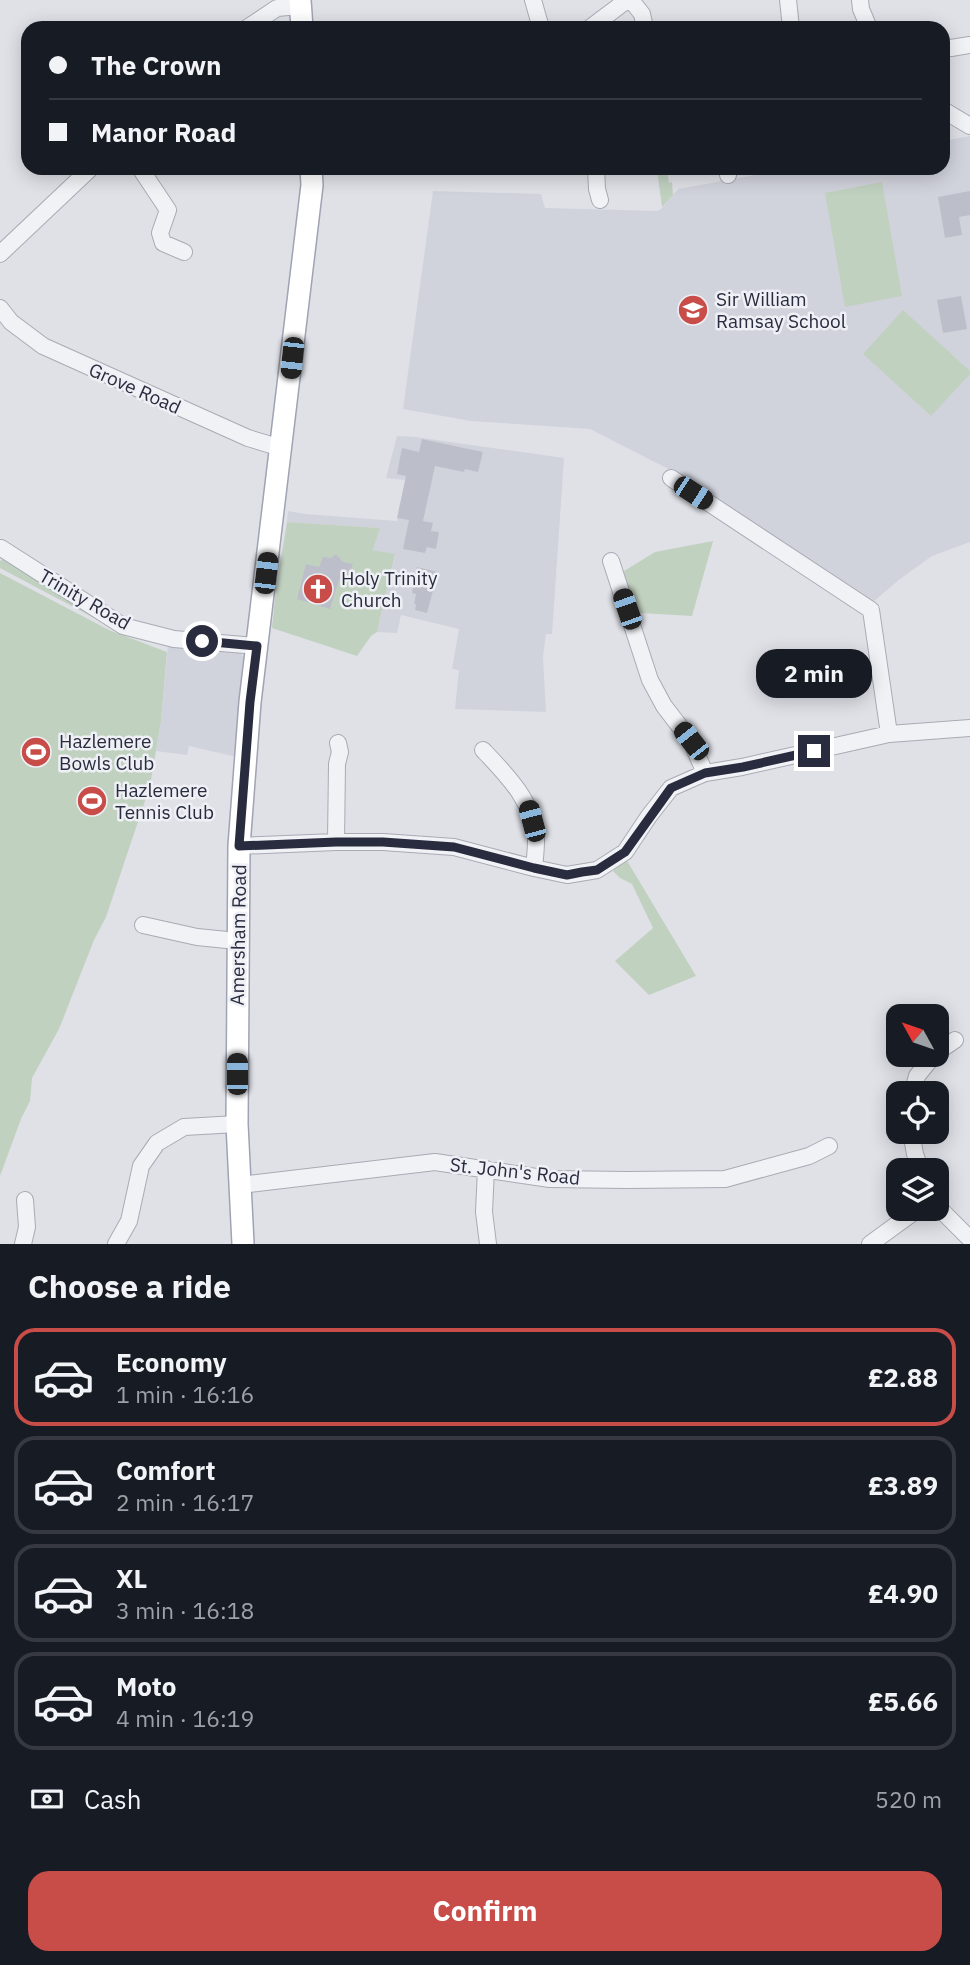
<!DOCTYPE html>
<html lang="en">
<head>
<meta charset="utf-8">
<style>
	:root { --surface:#171b24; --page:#20242c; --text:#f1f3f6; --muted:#9ea1a6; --line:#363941; --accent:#c84c48 }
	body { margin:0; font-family:"IBM Plex Sans",sans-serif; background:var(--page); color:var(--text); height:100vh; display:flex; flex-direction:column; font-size:26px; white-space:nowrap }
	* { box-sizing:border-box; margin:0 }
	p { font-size:23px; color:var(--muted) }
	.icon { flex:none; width:38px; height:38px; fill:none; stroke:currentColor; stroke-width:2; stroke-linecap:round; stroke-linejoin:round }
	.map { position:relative; height:1244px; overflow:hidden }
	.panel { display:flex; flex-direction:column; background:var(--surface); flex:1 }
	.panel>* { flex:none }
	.banner { position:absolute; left:21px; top:21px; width:929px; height:154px; border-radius:21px; box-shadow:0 4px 18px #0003; display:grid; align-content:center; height:154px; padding:0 28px; background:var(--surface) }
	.needle { width:46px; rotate:310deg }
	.tools { position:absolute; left:886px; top:1004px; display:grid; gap:14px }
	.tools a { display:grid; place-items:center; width:63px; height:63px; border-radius:14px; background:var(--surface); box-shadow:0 4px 18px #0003; font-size:35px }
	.end { position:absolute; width:32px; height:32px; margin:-16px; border:9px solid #282c3e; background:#fff; box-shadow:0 0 0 4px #fff }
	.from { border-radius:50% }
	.bubble { position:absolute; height:49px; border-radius:21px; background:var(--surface); box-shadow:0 4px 18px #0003; font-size:23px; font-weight:700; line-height:49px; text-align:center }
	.car { position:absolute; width:21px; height:42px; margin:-21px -10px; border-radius:9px; box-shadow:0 0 5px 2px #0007; background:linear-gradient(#222 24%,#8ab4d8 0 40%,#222 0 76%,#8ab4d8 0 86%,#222 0) }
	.banner b { display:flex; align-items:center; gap:24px; height:66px; font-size:26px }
	.banner b+b { border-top:2px solid var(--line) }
	.banner i { width:18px; height:18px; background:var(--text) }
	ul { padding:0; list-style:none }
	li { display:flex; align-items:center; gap:21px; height:98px; margin:0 14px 10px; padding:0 14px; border:4px solid var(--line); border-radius:21px }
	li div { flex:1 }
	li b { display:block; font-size:26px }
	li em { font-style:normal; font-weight:700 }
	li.on { border-color:var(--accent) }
	li>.icon { width:63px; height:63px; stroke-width:1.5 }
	h2 { padding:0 28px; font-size:32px; line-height:84px }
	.pay { display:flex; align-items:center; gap:18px; height:77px; padding:0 28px; font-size:26px }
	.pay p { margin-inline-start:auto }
	.button { display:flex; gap:14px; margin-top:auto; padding:14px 28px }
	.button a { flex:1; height:80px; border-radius:21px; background:var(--accent); color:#fff; font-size:28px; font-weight:700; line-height:80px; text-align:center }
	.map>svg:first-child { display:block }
	.built { fill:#d1d3dc }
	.green { fill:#c1d1c0 }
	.building { fill:#bcbfca }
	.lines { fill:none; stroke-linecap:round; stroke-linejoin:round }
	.minor-casing { stroke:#a8abb4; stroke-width:18 }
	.major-casing { stroke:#9fa3b3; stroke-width:24 }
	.minor { stroke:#f1f2f6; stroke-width:16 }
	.major { stroke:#fff; stroke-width:21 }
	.route { stroke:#282c3e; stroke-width:9 }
	.labels { text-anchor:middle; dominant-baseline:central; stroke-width:5; stroke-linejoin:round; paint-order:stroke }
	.poi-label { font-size:19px; fill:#282c3e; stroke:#eef0f5; text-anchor:start }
	.street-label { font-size:19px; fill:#282c3e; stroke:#eef0f5 }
</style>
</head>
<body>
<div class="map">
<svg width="970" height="1244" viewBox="0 0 970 1244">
	<rect width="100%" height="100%" fill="#dfe1e7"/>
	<path class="built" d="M970,136V542L932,556L900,579L873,602L828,571L793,550L684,477L590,429L471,421L403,409L433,191L541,194L545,208L657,211L660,210L678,189L795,168H943V141Z
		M397,436L415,437L564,458L552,634H546L543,656L546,712L455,709L459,670L452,669L459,629L401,615L397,633L377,632L395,555L373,550L380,528L287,522L288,511L305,514L397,521L406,480L386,478Z
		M168,645L237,648L249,666L237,757L189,746L187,755L156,751L161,721Z"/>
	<path class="green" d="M657,170H667L669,183L672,182L673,195L662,207Z
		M882,182L902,296L845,307L825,193Z
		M903,310L970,371V374L931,416L863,354Z
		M287,522L380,528L373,550L395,554L377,632L371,636L357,656L272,628L276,589Z
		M713,541L692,616L640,613C629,599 626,589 624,571L655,552Z
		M4,559L113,628L0,568V561Z
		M0,573L109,630L167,652L161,721L150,786L106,917L94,940L59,1029L32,1078L30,1101L21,1119L0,1176Z
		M626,859L696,976L649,995L615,961L653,928L632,884L620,878L613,871Z"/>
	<path class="building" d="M970,191V215L959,217L962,235L945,238L938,197Z
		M961,296L967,329L943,333L937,300Z
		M422,439L483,452L478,472L465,469L464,472L435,466L423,521L433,523L431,531L439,532L436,549L427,547L425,553L403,549L409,520L397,518L406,476L397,474L402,448L419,452Z
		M336,554L343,562L353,564L349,574L339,580L330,609L297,599L306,564L319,567L323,557L331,558Z
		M417,567L438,572L427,613L415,610L416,604H414L416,594L412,593Z"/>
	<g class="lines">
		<g class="minor-casing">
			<path id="minor" d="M533,0L541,28
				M631,0L642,14L645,28
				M788,0L791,28
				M860,0L861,9L869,28
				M247,28L277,8L300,6
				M590,28L627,0
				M951,48L970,45
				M943,110L970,126
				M140,168L168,210L160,233L163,243L184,252
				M596,168L597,189L600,200
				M727,168L728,175
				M0,254L91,168
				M0,308L11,322L43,346L248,438L281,448
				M671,478L871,610L889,734
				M1,548L123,626L174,639L257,646
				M611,561L650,680L664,706L691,741L705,773
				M483,750C506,774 535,803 536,840C536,849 535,859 534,868
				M336,842L337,764L340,752L338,743
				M239,846L336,842H383L454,847L534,868L567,875L597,870L625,852L649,816L671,788L705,773L742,767L889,734L970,728
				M143,925L197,937L237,941
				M936,1053L955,1040
				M912,1094L917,1076L934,1055
				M911,1132L915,1154L921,1171
				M486,1169L484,1212L488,1244
				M240,1185L435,1162L550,1179L627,1180L725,1179L809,1156L829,1146
				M936,1205L970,1239
				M23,1244L27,1227L25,1200
				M116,1244L129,1221L141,1166L157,1143L184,1127L237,1124
				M870,1244L918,1209"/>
		</g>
		<g class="major-casing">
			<path id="major" d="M300,0L302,28
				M243,1244L237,1124L239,846L250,702L312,185L311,168"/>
		</g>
		<use href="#minor" class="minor"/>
		<use href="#major" class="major"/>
	</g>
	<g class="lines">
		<path class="route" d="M202,641L257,646L250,702L239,846L336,842H383L454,847L534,868L567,875L582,872L597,870L625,852L671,788L705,773L743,767L814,751"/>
	</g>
	<defs>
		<g id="school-disc" transform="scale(1.575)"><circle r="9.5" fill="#c84c48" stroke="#eef0f5"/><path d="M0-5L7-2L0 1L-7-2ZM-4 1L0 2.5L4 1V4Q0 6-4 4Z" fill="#fff"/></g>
		<g id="church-disc" transform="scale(1.575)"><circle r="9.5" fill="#c84c48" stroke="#eef0f5"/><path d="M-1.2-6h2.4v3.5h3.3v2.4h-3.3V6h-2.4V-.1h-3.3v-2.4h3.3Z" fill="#fff"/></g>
		<g id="stadium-disc" transform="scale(1.575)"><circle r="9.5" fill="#c84c48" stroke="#eef0f5"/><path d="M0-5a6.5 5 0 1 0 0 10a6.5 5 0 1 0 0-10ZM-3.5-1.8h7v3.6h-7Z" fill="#fff"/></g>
	</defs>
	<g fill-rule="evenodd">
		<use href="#school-disc" x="693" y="310"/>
		<use href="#church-disc" x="318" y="589"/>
		<use href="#stadium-disc" x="36" y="752"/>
		<use href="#stadium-disc" x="92" y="801"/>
	</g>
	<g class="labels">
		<g class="poi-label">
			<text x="716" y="299">Sir William<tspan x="716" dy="22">Ramsay School</tspan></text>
			<text x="341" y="578">Holy Trinity<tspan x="341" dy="22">Church</tspan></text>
			<text x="59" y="741">Hazlemere<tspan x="59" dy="22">Bowls Club</tspan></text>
			<text x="115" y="790">Hazlemere<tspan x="115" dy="22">Tennis Club</tspan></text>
		</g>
		<g class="street-label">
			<text transform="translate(135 388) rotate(24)">Grove Road</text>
			<text transform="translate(85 599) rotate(30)">Trinity Road</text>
			<text transform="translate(238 935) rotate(-89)">Amersham Road</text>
			<text transform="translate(515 1171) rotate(6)">St. John's Road</text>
		</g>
	</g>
</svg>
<div class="tools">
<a><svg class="needle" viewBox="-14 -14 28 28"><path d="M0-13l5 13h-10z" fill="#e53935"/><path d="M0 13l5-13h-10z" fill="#9ea1a6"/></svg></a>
<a><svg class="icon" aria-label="locate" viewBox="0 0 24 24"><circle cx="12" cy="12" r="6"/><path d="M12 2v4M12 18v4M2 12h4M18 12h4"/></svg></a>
<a><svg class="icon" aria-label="layers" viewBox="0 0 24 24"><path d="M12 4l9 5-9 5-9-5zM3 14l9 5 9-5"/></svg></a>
</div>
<i class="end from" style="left:202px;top:641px"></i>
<i class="end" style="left:814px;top:751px"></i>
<div class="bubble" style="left:756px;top:649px;width:116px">2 min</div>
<i class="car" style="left:292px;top:358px;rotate:186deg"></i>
<i class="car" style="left:693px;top:493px;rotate:123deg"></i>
<i class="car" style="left:266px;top:573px;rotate:7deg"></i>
<i class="car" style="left:627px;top:609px;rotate:341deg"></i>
<i class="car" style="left:691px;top:741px;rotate:322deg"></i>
<i class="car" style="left:532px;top:821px;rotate:345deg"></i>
<i class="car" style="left:237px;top:1074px;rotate:0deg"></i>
<div class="banner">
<b><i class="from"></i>The Crown</b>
<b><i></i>Manor Road</b>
</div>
</div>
<section class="panel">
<h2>Choose a ride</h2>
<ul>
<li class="on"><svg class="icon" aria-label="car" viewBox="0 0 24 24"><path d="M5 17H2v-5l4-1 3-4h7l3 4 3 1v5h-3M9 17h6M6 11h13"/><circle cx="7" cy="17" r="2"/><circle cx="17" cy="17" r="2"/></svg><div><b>Economy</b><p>1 min · 16:16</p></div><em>£2.88</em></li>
<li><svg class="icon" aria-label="car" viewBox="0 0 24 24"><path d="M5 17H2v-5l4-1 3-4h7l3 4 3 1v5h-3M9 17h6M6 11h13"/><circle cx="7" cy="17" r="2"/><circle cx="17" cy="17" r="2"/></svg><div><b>Comfort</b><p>2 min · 16:17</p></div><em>£3.89</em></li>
<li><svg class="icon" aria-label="car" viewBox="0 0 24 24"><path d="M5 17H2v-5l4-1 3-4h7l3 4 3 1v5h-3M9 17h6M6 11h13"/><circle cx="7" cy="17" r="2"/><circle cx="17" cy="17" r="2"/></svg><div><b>XL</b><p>3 min · 16:18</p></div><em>£4.90</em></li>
<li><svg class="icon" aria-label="car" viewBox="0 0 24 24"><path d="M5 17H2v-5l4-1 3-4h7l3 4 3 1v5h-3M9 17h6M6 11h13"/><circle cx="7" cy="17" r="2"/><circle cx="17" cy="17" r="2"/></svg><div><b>Moto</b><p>4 min · 16:19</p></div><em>£5.66</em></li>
</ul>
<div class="pay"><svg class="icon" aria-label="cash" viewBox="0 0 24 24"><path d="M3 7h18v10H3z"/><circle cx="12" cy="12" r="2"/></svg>Cash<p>520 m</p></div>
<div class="button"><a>Confirm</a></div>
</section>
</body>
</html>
